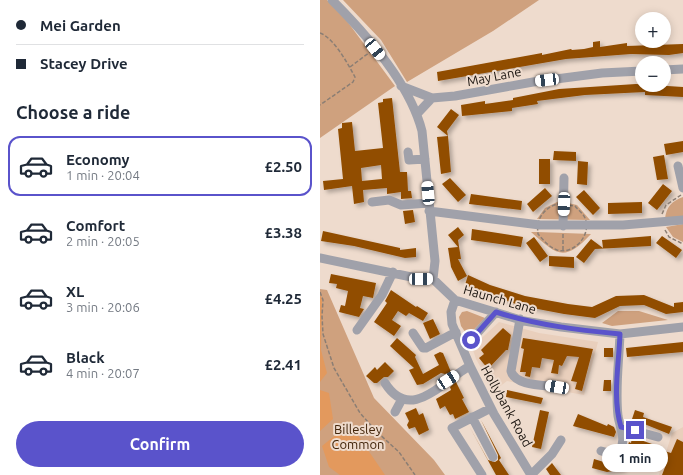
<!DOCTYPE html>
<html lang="en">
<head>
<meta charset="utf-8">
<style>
	:root { --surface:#fff; --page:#f2f2f3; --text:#1f2937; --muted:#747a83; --line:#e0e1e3; --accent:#5a53cb }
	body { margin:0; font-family:Ubuntu,sans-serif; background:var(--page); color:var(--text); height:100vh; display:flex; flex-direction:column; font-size:15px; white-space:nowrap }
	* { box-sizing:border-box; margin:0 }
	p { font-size:13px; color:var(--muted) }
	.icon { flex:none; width:22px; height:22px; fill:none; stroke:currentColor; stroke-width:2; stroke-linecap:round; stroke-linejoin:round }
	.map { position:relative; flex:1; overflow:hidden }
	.drawer { display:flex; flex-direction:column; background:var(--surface); width:320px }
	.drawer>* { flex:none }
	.guide { display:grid; align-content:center; height:88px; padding:0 16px; background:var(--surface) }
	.fabs { position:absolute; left:315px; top:12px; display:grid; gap:8px }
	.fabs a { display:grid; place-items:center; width:36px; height:36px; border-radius:50%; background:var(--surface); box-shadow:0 2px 10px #0003; font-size:20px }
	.end { position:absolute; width:18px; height:18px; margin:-9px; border:5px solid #5a53cb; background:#fff; box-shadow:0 0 0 2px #fff }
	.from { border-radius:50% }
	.bubble { position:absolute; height:28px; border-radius:14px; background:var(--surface); box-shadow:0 2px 10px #0003; font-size:13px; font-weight:700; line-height:28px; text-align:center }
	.car { position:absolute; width:12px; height:24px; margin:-12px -6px; border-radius:5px; box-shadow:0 0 3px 1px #0007; background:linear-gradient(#fff 24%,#345 0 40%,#fff 0 76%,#345 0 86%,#fff 0) }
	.guide b { display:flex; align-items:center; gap:14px; height:38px; font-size:15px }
	.guide b+b { border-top:1px solid var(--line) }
	.guide i { width:10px; height:10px; background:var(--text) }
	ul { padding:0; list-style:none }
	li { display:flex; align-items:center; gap:12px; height:60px; margin:0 8px 6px; padding:0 8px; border:2px solid transparent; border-radius:12px }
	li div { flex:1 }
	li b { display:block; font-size:15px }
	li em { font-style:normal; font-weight:700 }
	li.selected { border-color:var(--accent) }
	li>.icon { width:36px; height:36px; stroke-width:1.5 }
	h2 { padding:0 16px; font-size:18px; line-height:48px }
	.primary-button { display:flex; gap:8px; margin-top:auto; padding:8px 16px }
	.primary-button a { flex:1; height:46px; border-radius:24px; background:var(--accent); color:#fff; font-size:16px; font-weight:700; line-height:46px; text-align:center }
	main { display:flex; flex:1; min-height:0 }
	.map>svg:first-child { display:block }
	.built { fill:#e9cfbc }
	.green { fill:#cfa17e }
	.forest { fill:#e3995d }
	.building { fill:#914d01; fill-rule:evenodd; filter:url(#shadow) }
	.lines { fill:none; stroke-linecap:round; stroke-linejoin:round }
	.path { stroke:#8b7e74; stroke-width:1.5; stroke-dasharray:4 2; stroke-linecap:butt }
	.minor { stroke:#a0a1aa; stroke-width:9 }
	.route { stroke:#5a53cb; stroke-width:5 }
	.labels { text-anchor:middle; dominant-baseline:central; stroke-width:4; stroke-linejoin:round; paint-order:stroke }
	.street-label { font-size:13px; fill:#18120d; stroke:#eedbcd }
	.park-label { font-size:13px; fill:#412409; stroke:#eedbcd }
</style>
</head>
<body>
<main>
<section class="drawer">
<div class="guide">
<b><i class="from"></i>Mei Garden</b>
<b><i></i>Stacey Drive</b>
</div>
<h2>Choose a ride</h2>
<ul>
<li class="selected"><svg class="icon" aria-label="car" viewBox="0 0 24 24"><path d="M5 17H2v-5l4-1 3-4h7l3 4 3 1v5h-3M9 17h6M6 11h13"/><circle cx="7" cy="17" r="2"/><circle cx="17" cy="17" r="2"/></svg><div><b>Economy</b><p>1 min · 20:04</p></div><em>£2.50</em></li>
<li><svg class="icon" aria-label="car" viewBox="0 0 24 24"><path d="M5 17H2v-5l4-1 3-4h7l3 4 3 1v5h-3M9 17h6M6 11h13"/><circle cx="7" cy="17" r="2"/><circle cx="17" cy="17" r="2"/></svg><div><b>Comfort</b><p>2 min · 20:05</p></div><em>£3.38</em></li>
<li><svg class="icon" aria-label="car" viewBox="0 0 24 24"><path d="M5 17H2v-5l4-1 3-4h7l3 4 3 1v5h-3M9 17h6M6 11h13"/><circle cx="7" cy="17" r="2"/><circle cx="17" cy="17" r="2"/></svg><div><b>XL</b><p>3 min · 20:06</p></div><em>£4.25</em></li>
<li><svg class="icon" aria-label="car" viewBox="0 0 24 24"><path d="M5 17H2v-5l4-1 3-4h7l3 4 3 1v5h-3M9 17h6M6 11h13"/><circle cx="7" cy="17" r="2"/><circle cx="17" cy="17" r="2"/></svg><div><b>Black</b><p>4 min · 20:07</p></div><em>£2.41</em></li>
</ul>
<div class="primary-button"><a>Confirm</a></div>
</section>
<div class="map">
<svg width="363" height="475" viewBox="0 0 363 475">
	<defs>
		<filter id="shadow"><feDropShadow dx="3" dy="3" stdDeviation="2" flood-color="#0004"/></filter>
	</defs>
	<rect width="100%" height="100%" fill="#eedbcd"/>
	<path class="built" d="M179,322L219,333L278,342L264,395L187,381L174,391L156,359L152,347Z
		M363,427V475H339L352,433Z"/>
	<path class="green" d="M0,0H7L27,21L75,86L0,138Z
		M23,0H219L173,31L87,82L61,40Z
		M363,197V216L345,219C346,207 352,201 363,197Z
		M239,201L257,205L270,220L217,219L225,208Z
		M363,224V242L353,237L346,227Z
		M211,232H217L271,234C244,263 237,255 211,232Z
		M0,289L7,290L54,398L114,460L125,475H0Z
		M147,311L165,318L148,336L141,326L139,317L142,312Z
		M298,311H319L348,320L292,326L282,323Z"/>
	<path class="forest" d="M0,295L2,299L1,350L7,373L0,382Z
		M0,390L9,393L13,419L0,431Z
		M23,429L35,431L65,475H20L9,467L2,446Z"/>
	<path class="building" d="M280,41V47L307,43V46L363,44V53L349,55L311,54L246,59L118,81L117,72L222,53V55L251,49L252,50L264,49L273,47V42Z
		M316,84L363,87V97L325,95V92L265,95L217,101L218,104L192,108V111L142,116L141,105L165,101V104L193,100V98L239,89Z
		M72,98L80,172H87L88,191H91L92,198L81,199V192L67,194V188L43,190L44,202L34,204L32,186L4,190L3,181L23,179L18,129L22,128V123L32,122L35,151L63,148L58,103L63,102V99ZM61,165L62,179L42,181L41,168Z
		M131,109L139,115L127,131L128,136L117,127Z
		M128,136L131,172L121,174L117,137Z
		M363,141V152L346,155L344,144Z
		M234,151L256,152V161L233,160Z
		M344,155L348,179L337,180L333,157Z
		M219,159H230V184H219Z
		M258,161L268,162L267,185L257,184Z
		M130,178L146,195L138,202L122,184Z
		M343,184L352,191L337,210L328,203Z
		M225,188L232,196L213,212L207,204Z
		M264,190L280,208L273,215L256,197Z
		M151,194L202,201L201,210L149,204Z
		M322,202V213L288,214V203Z
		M93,210L95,222L85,224L83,211Z
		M138,227L144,235L138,240L141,259H138L147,276L138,281L131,267L128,248L138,247L128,235Z
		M152,229L203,237L201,247L151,240Z
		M3,231L80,248V250L96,248V257L85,258L34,246L1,241Z
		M331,236V246L275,249L264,263L256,257L271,239L283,248L282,240Z
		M342,236L362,250L356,258L336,243Z
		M214,237L228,256L220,262L206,243Z
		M229,256L254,257V268L229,266Z
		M11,274L56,283L53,298L43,296L40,308L44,309L39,317L19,312L21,305L25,306L28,291L16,288L17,284L9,283Z
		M148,275L170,285L205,296L248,304L272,307L296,296L324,295L354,307V303L363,302V312L346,314L324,305L300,306L275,318L244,314L202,306L169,295L145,285Z
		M71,290L96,307L97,306L108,313L103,321L89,313L86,316L78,311L72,320L81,326L74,336L54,322L67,303L65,301Z
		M113,319L120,334L110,339L103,323Z
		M183,328L191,335L188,350H186L168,369L159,358L164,354L161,350Z
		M77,338L96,355L95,357L103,374L119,365L114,355L120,352L123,353L131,372L125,374L121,373L103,384L97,385L89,370L94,368L70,346Z
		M203,338L273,349L262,391L255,389L257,382L251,381L259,357L247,356L242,366L239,365L238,374L231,373L234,360L222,358L220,368L212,367L210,377L205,376L206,372H200L204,349L201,348Z
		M363,342V352L307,357L306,348Z
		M284,348H293V357H284Z
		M65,362L74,371L68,377H64L57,383H54L46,376L55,367L57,370Z
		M284,380H291V391H283Z
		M136,382L144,398L142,399L149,412L135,419L133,414L130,415L125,406L120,409L116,399L131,390L130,387Z
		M187,390L223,398L221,404L186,397Z
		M96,408L99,415L103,413L109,430L99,435L95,427L89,429L87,425L89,421L85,413Z
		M220,410L229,412L221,449L212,447Z
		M315,410L324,413L323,417L352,427L349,434L312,419Z
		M258,414L287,426L288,424L294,427L296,432L294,437L253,426Z
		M161,420L181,458L179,460L189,475H176L149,426L168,460L175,462L178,460V455Z
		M312,437L332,444L331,447L351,453L357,439L363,442V475H342L347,462L330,457L331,454L319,450L318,452L307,448L309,442L311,443Z
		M274,459L287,463L302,462L304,469L287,472L272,468Z
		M232,463L241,475H230L226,469Z"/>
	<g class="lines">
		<path class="path" d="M0,33C14,38 28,64 35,77L33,82L0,105
			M30,67L50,52
			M237,204L255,206C258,210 263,213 265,218C272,235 254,255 237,250C229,247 223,240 218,234C216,219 223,209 237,204Z
			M342,214L346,205L361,195
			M345,230L349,237L363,244
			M243,234V250
			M0,292L3,300L2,316L3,334L14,368L40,413L57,432L79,452L95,475"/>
		<path class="minor" d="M12,0C46,34 90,84 102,131L115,261L113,279
			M344,70L363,69
			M81,86L112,98L135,96L213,82L282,73L322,71
			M97,114L112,98
			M88,152L89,160L105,159
			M358,166L363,188
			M52,202L69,200L81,205L109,203
			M109,211L220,225H303L363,220
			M243,226L244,178
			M0,258L101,279H113L135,300L204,321L241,327L300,334L363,327
			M135,300L131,312L132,324L150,366L174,414L211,475
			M200,319L191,371C195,386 224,385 237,387
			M37,330L62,295L73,272
			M93,333L103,348H106L136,332
			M143,349L176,312
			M65,383C91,424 123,380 150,366
			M75,412L82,399
			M152,417L173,457
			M301,427L338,437
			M281,451L293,454L299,452C307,441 300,428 298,416C295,389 299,361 300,334
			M162,475L132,428L171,408
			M211,475L232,454L241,440"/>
	</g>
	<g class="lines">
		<path class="route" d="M151,340L176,312C216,325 258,330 300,334C299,364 292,397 301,427L315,430"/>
	</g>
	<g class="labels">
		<g class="street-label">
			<text transform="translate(174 76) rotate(-11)">May Lane</text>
			<text transform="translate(180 299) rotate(16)">Haunch Lane</text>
			<text transform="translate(187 406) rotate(61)">Hollybank Road</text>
		</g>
		<g class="park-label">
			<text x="38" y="429">Billesley<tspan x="38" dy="15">Common</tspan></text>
		</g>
	</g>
</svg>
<div class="fabs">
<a>+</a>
<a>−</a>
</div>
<i class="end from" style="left:151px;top:340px"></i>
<i class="end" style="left:315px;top:430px"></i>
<div class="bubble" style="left:282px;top:444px;width:66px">1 min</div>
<i class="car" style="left:55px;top:49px;rotate:141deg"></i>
<i class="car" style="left:227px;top:80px;rotate:263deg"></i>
<i class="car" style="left:108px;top:193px;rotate:355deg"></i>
<i class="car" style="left:244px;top:204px;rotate:182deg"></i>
<i class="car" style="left:101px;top:279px;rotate:89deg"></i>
<i class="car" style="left:128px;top:380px;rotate:57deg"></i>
<i class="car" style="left:237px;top:387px;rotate:280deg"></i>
</div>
</main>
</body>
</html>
